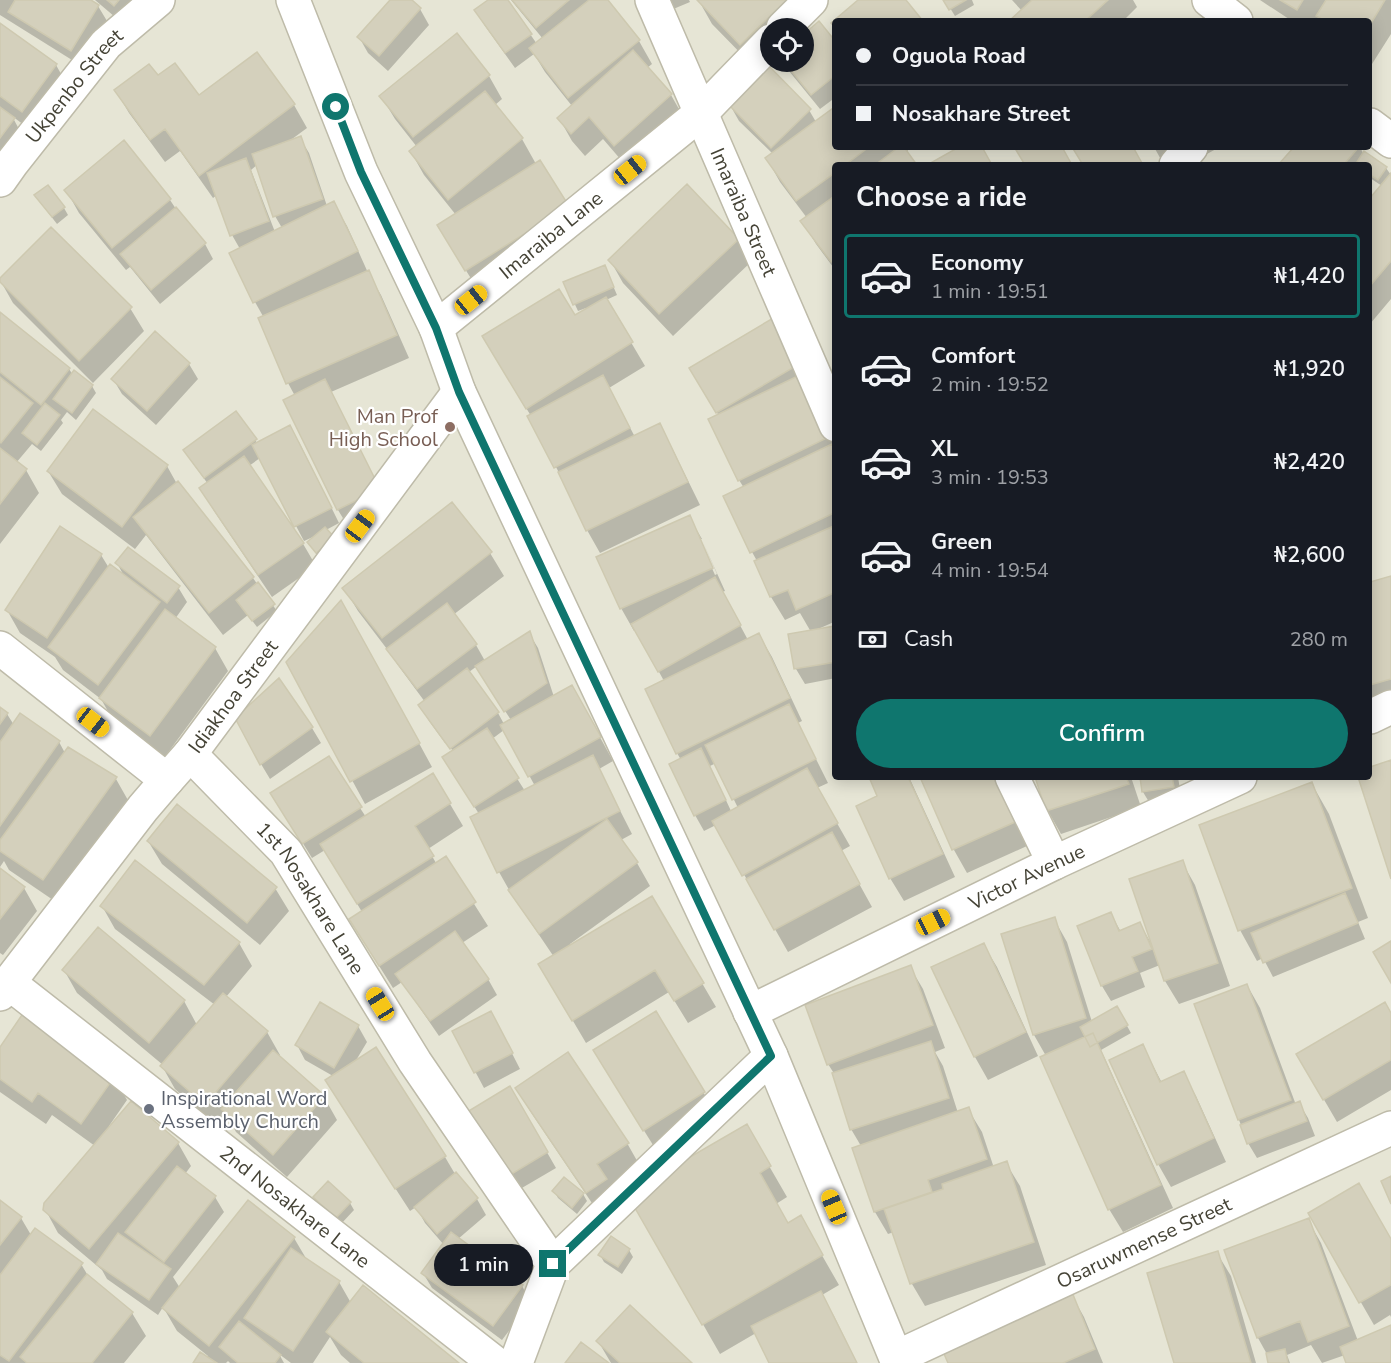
<!DOCTYPE html>
<html lang="en">
<head>
<meta charset="utf-8">
<style>
	:root { --surface:#171b24; --page:#20242c; --text:#f1f3f6; --muted:#9ea1a6; --line:#363941; --accent:#0f766e }
	body { margin:0; font-family:"Nunito Sans",sans-serif; background:var(--page); color:var(--text); height:100vh; display:flex; flex-direction:column; font-size:22px; white-space:nowrap }
	* { box-sizing:border-box; margin:0 }
	p { font-size:20px; color:var(--muted) }
	.icon { flex:none; width:33px; height:33px; fill:none; stroke:currentColor; stroke-width:2; stroke-linecap:round; stroke-linejoin:round }
	.map { position:relative; flex:1; overflow:hidden }
	.sheet { position:absolute; left:832px; top:162px; width:540px; height:618px; display:flex; flex-direction:column; background:var(--surface); border-radius:6px; box-shadow:0 3px 15px #0003 }
	.sheet>* { flex:none }
	.banner { position:absolute; left:832px; top:18px; width:540px; height:132px; border-radius:6px; box-shadow:0 3px 15px #0003; display:grid; align-content:center; height:132px; padding:0 24px; background:var(--surface) }
	.fabs { position:absolute; left:760px; top:18px; display:grid; gap:12px }
	.fabs a { display:grid; place-items:center; width:54px; height:54px; border-radius:50%; background:var(--surface); box-shadow:0 3px 15px #0003; font-size:30px }
	.end { position:absolute; width:27px; height:27px; margin:-14px; border:8px solid #0f766e; background:#fff; box-shadow:0 0 0 3px #fff }
	.from { border-radius:50% }
	.bubble { position:absolute; height:42px; border-radius:21px; background:var(--surface); box-shadow:0 3px 15px #0003; font-size:20px; font-weight:600; line-height:42px; text-align:center }
	.car { position:absolute; width:18px; height:36px; margin:-18px -9px; border-radius:8px; box-shadow:0 0 4px 2px #0007; background:linear-gradient(#f5c518 24%,#345 0 40%,#f5c518 0 76%,#345 0 86%,#f5c518 0) }
	.banner b { display:flex; align-items:center; gap:21px; height:57px; font-size:22px }
	.banner b+b { border-top:2px solid var(--line) }
	.banner i { width:15px; height:15px; background:var(--text) }
	ul { padding:0; list-style:none }
	li { display:flex; align-items:center; gap:18px; height:84px; margin:0 12px 9px; padding:0 12px; border:3px solid transparent; border-radius:6px }
	li div { flex:1 }
	li b { display:block; font-size:22px }
	li em { font-style:normal; font-weight:600 }
	li.on { border-color:var(--accent) }
	li>.icon { width:54px; height:54px; stroke-width:1.5 }
	h2 { padding:0 24px; font-size:27px; line-height:72px }
	.pay { display:flex; align-items:center; gap:15px; height:66px; padding:0 24px; font-size:22px }
	.pay p { margin-inline-start:auto }
	.button { display:flex; gap:12px; margin-top:auto; padding:12px 24px }
	.button a { flex:1; height:69px; border-radius:36px; background:var(--accent); color:#fff; font-size:24px; font-weight:600; line-height:69px; text-align:center }
	.map>svg:first-child { display:block }
	.residential { fill:#e6e5d5; fill-rule:evenodd }
	.shadow { fill:#0003; fill-rule:evenodd }
	.building { fill:#d4d0bc; stroke:#cec9b0; stroke-width:1.5 }
	.lines { fill:none; stroke-linecap:round; stroke-linejoin:round }
	.minor-casing { stroke:#bebba9; stroke-width:36 }
	.minor { stroke:#fff; stroke-width:33 }
	.route { stroke:#0f766e; stroke-width:8 }
	.education-dot { fill:#8d6e63; stroke:#fff; stroke-width:2 }
	.worship-dot { fill:#6b7280; stroke:#fff; stroke-width:2 }
	.labels { text-anchor:middle; dominant-baseline:central; stroke-width:4.5; stroke-linejoin:round; paint-order:stroke }
	.street-label { font-size:20px; fill:#454336; stroke:#fff }
	.education-label { font-size:20px; fill:#785e54; stroke:#fff; text-anchor:end }
	.worship-label { font-size:20px; fill:#5b616d; stroke:#fff; text-anchor:start }
</style>
</head>
<body>
<div class="map">
<svg width="1391" height="1363" viewBox="0 0 1391 1363">
	<rect width="100%" height="100%" fill="#f3f2e6"/>
	<path class="residential" d="M0,0H1391V1363H0ZM836,21H1370V147H836ZM771,28H804V62H771ZM836,165H1370V777H836Z"/>
	<path class="shadow" d="M0,0H88L98,6L107,21L80,65L0,15Z
		M95,0H151L128,28Z
		M392,0H410L420,9L429,25L388,71L368,53L359,37Z
		M491,0H506L537,44L543,39L511,0H606L639,41L652,64L647,68L671,95L684,118L628,168L603,139L585,156L572,141L559,118L572,106L545,72L534,54L515,68L485,26L476,11Z
		M666,0H689L690,2L671,10Z
		M699,0H815L754,67L712,24L699,1Z
		M945,0H972L974,5L955,16Z
		M1012,0H1133L1137,7L1123,21H1011L1022,11Z
		M1260,0H1391V34L1372,64L1370,63V21H1321L1319,18L1318,21H1292Z
		M0,25L56,65L69,88L36,134L12,116L22,135L0,164Z
		M457,36L489,76L502,99L495,105L522,139L536,164L567,206L480,293L452,248L456,215L424,175L411,152L417,147L395,119L381,96Z
		M804,36L836,44V97L820,109L789,71L784,62H804Z
		M157,78L199,97L294,105L307,128L288,142L300,138L309,153L327,206L333,203L347,226L369,275L381,295L409,358L331,392L392,512L352,533L338,510L285,401L295,396L288,383L264,318L255,302L240,249L232,235L217,195L213,198L180,151L165,162L129,113L116,91ZM257,165L275,216L282,228L275,232L251,170Z
		M730,105L809,110L816,122L836,147H906L908,151L906,152L916,165H836V271L816,244L802,221L807,218L780,182L767,159L773,154L739,121Z
		M1154,147H1215L1216,149L1187,165H1164Z
		M1296,147H1360L1363,153L1386,168L1391,175V299L1370,324V195L1371,198L1382,186L1370,178V165H1280Z
		M66,190L170,200L176,209L205,244L213,259L160,304L130,267L126,270L79,213Z
		M40,202L64,208L68,215L57,224Z
		M738,239L751,262L673,336L623,283L610,260Z
		M608,274L617,295L606,300L645,366L609,388L635,437L659,425L672,448L700,505L600,553L587,530L566,486L529,416H531L497,360L587,310L586,308L578,311L565,283Z
		M0,280L130,308L144,331L93,383L13,303Z
		M0,314L69,369L73,375L92,386L96,393L76,420L67,412L61,420L63,423L41,451L32,444L16,463L26,470L39,493L0,544Z
		M774,319L836,444V621L816,630L834,628L836,630V678L805,684L796,669L790,635L811,632L800,613L785,620L771,597L757,561L752,552L744,488L739,480L719,416L691,368Z
		M189,364L198,379L156,425L122,394L113,379Z
		M255,440L257,443L299,442L339,523L326,530L321,559L313,550L315,536L302,542L316,566L272,597L214,511L201,489L208,484L194,465L185,450ZM260,458L304,541L302,542L249,466Z
		M167,466L177,484L253,578L277,611L257,627L248,615L223,635L146,535L135,549L62,494L48,471Z
		M689,517L702,539H699L715,575L717,574L702,540L725,591L722,592L748,640L759,635L772,657L802,721L798,723L828,783L817,788L850,846L841,851L872,907L788,952L716,825L704,831L695,815L681,760L677,753L664,681L636,630L634,631L621,608ZM716,763L738,808L731,811L710,766Z
		M490,553L504,576L453,615L476,645L485,661L529,633L538,648L554,697L585,710L613,761L599,769L632,834L621,840L637,863L650,886L570,944L571,946L652,898L716,1007L688,1023L669,992L586,1043L540,965L554,957L512,895L499,872L472,818L479,814L453,773L454,753L447,742L445,743L429,721L420,706L425,702L397,664L390,653L358,611L344,588ZM477,666L486,682L511,720L504,724L498,713L469,672ZM504,730L535,786L525,791L492,739Z
		M101,555L109,568L125,578L117,563L178,587L187,602L175,619L215,648L228,671L164,758L114,722L101,699L63,670L55,657L20,633L7,610Z
		M1391,578V706L1378,709L1370,694V584Z
		M354,624L432,767L365,804L288,662Z
		M278,680L312,728L321,743L270,779L261,764Z
		M0,708L7,714L14,725L21,715L59,742L65,753L116,779L129,802L56,902L9,870L4,861L0,867Z
		M871,777H909L955,877L904,901L890,878L879,796Z
		M922,777H997L1027,846L967,873L954,850Z
		M1036,777H1131L1141,807L1061,834L1048,811Z
		M1141,777H1178L1182,802L1152,807L1143,792Z
		M1312,784L1329,814L1368,918L1358,922L1365,939L1273,977L1263,958L1257,961L1240,930L1201,826Z
		M450,804L463,826L428,849L436,863L445,858L488,926L462,943L488,979L497,995L439,1036L402,982L393,988L364,942L362,912L325,850L312,858L281,808H360L366,817Z
		M148,841L275,888L289,911L260,945L162,864Z
		M1182,862L1195,885L1230,986L1179,1004L1165,981L1160,965L1140,973L1145,987L1111,1001L1102,986L1079,927L1111,914L1121,932L1140,924L1151,943L1152,942Z
		M0,869L24,888L37,911L3,955L0,953Z
		M102,906L239,943L252,966L226,997L267,1032L280,1055L279,1057L324,1097L337,1120L287,1177L236,1132L227,1116L218,1127L175,1089L162,1066L163,1065L77,993L64,970L184,1001L197,1025L215,1005L115,929Z
		M1054,919L1067,942L1092,1022L1117,1008L1131,1033L1101,1050L1173,1208L1123,1232L1109,1209L1046,1056L1034,1035Z
		M983,944L997,967L1038,1056L988,1080L975,1057L933,968Z
		M910,967L923,989L945,1048L935,1052L943,1066L958,1113L968,1109L982,1132L994,1168L1006,1163L1020,1186L1046,1265L925,1306L912,1284L894,1232L888,1234L875,1212L861,1146L851,1129L835,1075L828,1064Z
		M1247,985L1260,1008L1296,1105L1299,1103L1308,1118L1315,1136L1257,1158L1248,1143L1239,1120L1196,1004Z
		M320,1004L358,1026L367,1042L355,1062L445,1157L455,1174L477,1199L486,1215L458,1239L522,1286L531,1302L502,1340L432,1288L423,1273L444,1245L425,1223L416,1207L410,1211L340,1103L333,1076L305,1060L297,1045Z
		M655,1013L717,1115L658,1153L608,1073Z
		M1391,1016V1090L1337,1122L1298,1055Z
		M499,1028L520,1069L484,1088L454,1032Z
		M1143,1046L1162,1083L1183,1073L1196,1096L1226,1162L1171,1187L1158,1164Z
		M0,1049L114,1077L127,1100L109,1126L111,1127L131,1103L178,1143L191,1166L185,1174L215,1197L224,1212L173,1277L180,1288L248,1202L294,1238L307,1260L339,1282L351,1303L456,1363H350L341,1355L330,1337L313,1363H291L279,1354L284,1363H230L228,1361L226,1363H195L208,1356L177,1331L163,1307L158,1315L107,1279L102,1270L58,1233L45,1209L95,1146L52,1115L46,1124L0,1092Z
		M510,1088L556,1168L515,1192L469,1112Z
		M517,1088L627,1143L640,1166L600,1215L530,1111Z
		M746,1126L787,1197L776,1204L788,1225L800,1217L839,1285L822,1295L834,1316L857,1363H771L756,1333L720,1354L633,1202Z
		M564,1179L583,1194L587,1201L577,1214L558,1198L554,1191Z
		M315,1198L350,1203L354,1210L341,1224L319,1205Z
		M0,1202L21,1218L31,1235L81,1264L90,1279L132,1313L146,1336L124,1363H0Z
		M1310,1214L1391,1241V1317L1390,1315L1374,1325Z
		M1308,1220L1321,1243L1358,1341L1391,1329V1363H1348L1345,1355L1322,1363L1311,1345L1287,1355L1290,1363H1270L1268,1356L1258,1338Z
		M629,1250L633,1257L622,1274L604,1262L600,1255Z
		M1217,1253L1231,1276L1256,1363H1175Z
		M1071,1294L1084,1317L1103,1363H950Z
		M598,1341L690,1363H611Z"/>
	<path class="building" d="M15,0H91L99,5L71,51L8,12Z
		M107,0H119L114,6Z
		M390,0H412L421,8L379,56L357,37Z
		M488,0H508L532,34L505,53L474,10Z
		M512,0H569L536,28Z
		M589,0H608L640,40L568,98L529,48Z
		M697,0H787L740,45Z
		M858,0H906L923,21H836V28L831,23Z
		M943,0H966L949,10Z
		M1032,0H1108L1085,21H1009Z
		M1280,0H1303L1297,10Z
		M1326,0H1385L1370,25V21H1325L1316,16Z
		M819,21L836,42V75L811,95L784,62H804V34Z
		M0,23L57,64L22,112L0,96Z
		M457,33L490,75L413,137L379,96Z
		M633,50L672,94L614,146L589,117L571,134L557,118Z
		M257,52L295,104L199,176L165,129L150,140L114,90L149,64L158,75L175,63L199,95Z
		M768,65L811,109L771,148L729,105Z
		M485,91L523,138L448,200L409,151Z
		M836,106V147H869L845,165H836V172L796,201L765,158Z
		M0,107L15,118L0,138Z
		M301,136L323,199L273,217L252,154Z
		M124,140L171,199L112,248L64,190Z
		M899,147H904L917,165H875Z
		M959,147H982L992,165H927Z
		M1021,147H1062L1072,165H1025L1016,150Z
		M1072,147H1133L1143,165H1083Z
		M1294,147H1359L1346,162L1349,165H1278Z
		M1364,151L1387,167L1378,180L1370,175V165H1355Z
		M246,158L269,221L230,236L207,173Z
		M540,160L569,206L465,271L437,225Z
		M1391,173V261L1370,286V198Z
		M687,184L739,239L659,314L608,260Z
		M48,185L65,207L52,217L34,195Z
		M836,195V259L831,262L800,221Z
		M334,201L358,251L253,303L229,253Z
		M176,207L206,243L151,290L120,254Z
		M51,227L132,307L79,361L0,282V278Z
		M605,265L614,287L573,305L563,282Z
		M369,270L397,335L286,384L258,318Z
		M559,289L575,315L606,297L633,342L526,409L482,336Z
		M0,312L70,368L41,405L0,372Z
		M775,317L801,363L716,413L689,368Z
		M155,331L190,363L147,411L111,379Z
		M74,370L93,385L72,413L53,399Z
		M802,374L831,436L738,481L708,419Z
		M603,375L630,428L554,468L527,416Z
		M0,377L33,403L1,443L0,442Z
		M325,379L380,489L337,510L283,400Z
		M45,403L60,415L37,445L22,433Z
		M93,409L168,465L122,527L47,471Z
		M236,411L257,439L204,478L183,450Z
		M660,423L688,482L586,531L558,472Z
		M290,425L332,508L294,527L252,445Z
		M832,444L836,451V512L750,553L723,496Z
		M0,448L27,469L0,504Z
		M244,456L304,543L258,575L199,488Z
		M178,481L254,577L209,613L133,517Z
		M452,502L492,552L382,638L342,588Z
		M690,515L713,568L620,609L596,557Z
		M836,525V592L796,610L788,590L770,597L754,561Z
		M60,526L102,554L47,638L5,610Z
		M325,527L335,538L316,553L307,542Z
		M128,547L180,586L167,603L115,563Z
		M110,564L160,602L98,685L48,647Z
		M1391,576V679L1370,685V582Z
		M715,577L741,625L658,672L631,624Z
		M258,582L275,604L252,621L236,600Z
		M341,600L420,743L350,782L286,662Z
		M447,603L477,644L417,689L386,649Z
		M165,609L216,647L150,736L99,698Z
		M835,626L836,662L794,669L788,634Z
		M530,631L547,683L504,712L475,666Z
		M759,633L790,698L676,754L645,689Z
		M467,668L499,712L450,749L418,705Z
		M279,678L313,727L260,765L235,718Z
		M572,685L601,737L528,777L500,725Z
		M789,704L816,759L732,800L705,745Z
		M0,707L8,713L0,724Z
		M20,713L60,741L0,826V742Z
		M487,728L519,778L474,807L442,757Z
		M68,747L117,777L43,880L0,851V840Z
		M701,748L726,800L694,816L669,764Z
		M593,755L620,811L497,873L470,817Z
		M329,756L362,807L302,844L270,793Z
		M1391,760V879L1358,777H1370V767Z
		M807,768L838,823L742,876L712,821Z
		M433,773L451,803L415,826L434,856L357,904L320,844Z
		M869,777H908L943,854L889,879L856,806L877,796Z
		M920,777H995L1015,822L952,850Z
		M1035,777H1126L1129,784L1046,811Z
		M1140,777H1172L1174,787L1142,792Z
		M1312,782L1352,888L1238,931L1199,825Z
		M177,804L277,887L247,923L147,841Z
		M607,819L638,862L539,934L508,890Z
		M832,832L860,884L774,930L746,879Z
		M446,856L476,902L379,966L349,919Z
		M135,860L240,942L204,985L100,906Z
		M1183,860L1218,963L1164,981L1129,879Z
		M0,868L25,887L0,919Z
		M1345,893L1358,923L1263,963L1251,933Z
		M652,896L704,983L674,1001L655,970L572,1021L538,964Z
		M1111,912L1119,931L1140,922L1152,949L1132,957L1138,971L1101,986L1077,926Z
		M1055,917L1086,1018L1033,1035L1001,934Z
		M98,927L185,1000L149,1043L62,970Z
		M455,931L489,979L430,1021L395,974Z
		M1391,941V983L1373,952Z
		M984,943L1026,1032L974,1057L931,967Z
		M911,965L933,1025L827,1065L805,1005Z
		M1247,984L1291,1100L1238,1120L1194,1004Z
		M223,993L268,1031L205,1105L160,1066Z
		M320,1002L359,1025L334,1068L295,1045Z
		M1385,1002L1391,1013V1060L1323,1100L1296,1054Z
		M1117,1006L1128,1025L1090,1047L1080,1027Z
		M491,1011L513,1053L474,1073L452,1031Z
		M656,1011L705,1092L643,1131L593,1050Z
		M24,1012L115,1076L81,1124L38,1093L32,1102L0,1079V1047Z
		M1093,1033L1161,1185L1108,1210L1040,1057Z
		M931,1041L949,1098L850,1130L832,1073Z
		M1143,1044L1160,1082L1184,1071L1214,1138L1157,1165L1109,1060Z
		M376,1047L446,1156L395,1189L325,1080Z
		M273,1050L325,1096L273,1155L221,1109Z
		M568,1052L629,1143L597,1164L607,1179L586,1193L515,1088Z
		M510,1086L548,1152L505,1178L467,1112Z
		M131,1101L179,1142L89,1249L43,1210L44,1203Z
		M1300,1101L1307,1121L1247,1144L1240,1125Z
		M969,1107L987,1159L928,1180L932,1192L874,1212L852,1148Z
		M747,1124L771,1166L760,1173L788,1223L801,1215L823,1255L702,1325L631,1201L640,1186Z
		M1007,1161L1034,1242L910,1284L884,1209L943,1189L942,1184Z
		M177,1166L216,1196L164,1262L125,1232Z
		M456,1172L478,1198L437,1234L414,1207Z
		M1391,1176V1204L1381,1181Z
		M564,1177L584,1193L572,1208L552,1191Z
		M328,1181L351,1202L336,1218L313,1197Z
		M1359,1183L1391,1239V1285L1359,1303L1308,1213Z
		M0,1200L22,1217L0,1245Z
		M248,1200L295,1237L209,1346L162,1308Z
		M1309,1218L1349,1326L1308,1342L1300,1321L1257,1338L1224,1250Z
		M35,1228L83,1263L9,1361L0,1355V1275Z
		M451,1232L523,1285L493,1326L421,1273Z
		M118,1233L171,1269L149,1300L96,1264Z
		M611,1236L630,1249L618,1267L598,1255Z
		M291,1248L340,1281L293,1351L244,1318Z
		M1218,1251L1251,1363H1174L1147,1273Z
		M87,1274L133,1312L92,1363H27L20,1357Z
		M363,1285L459,1363H364L326,1332Z
		M821,1291L857,1363H769L751,1326Z
		M1072,1292L1095,1349L1063,1363H948L941,1347Z
		M630,1305L692,1363H620L596,1341Z
		M239,1321L281,1355L275,1363H238L219,1347Z
		M1391,1325V1363H1346L1340,1347Z
		M581,1342L609,1363H565Z
		M1285,1349L1288,1363H1268L1266,1353Z
		M200,1352L217,1363H193Z"/>
	<g class="lines">
		<g class="minor-casing">
			<g id="minor">
				<path d="M293,0L361,172L436,328L459,392L771,1056L898,1363"/>
				<path id="s1" d="M652,0L836,425"/>
				<path d="M1209,0L1236,21"/>
				<path d="M783,28L811,0"/>
				<path d="M1370,125L1391,141"/>
				<path d="M1176,165L1191,147"/>
				<path id="s2" d="M0,180L12,163L106,44L158,0"/>
				<path id="s3" d="M436,328L701,113L771,41"/>
				<path d="M0,648L167,780"/>
				<path d="M1370,717L1391,707"/>
				<path id="s4" d="M190,754L286,852L415,1062L553,1264"/>
				<path d="M1012,777L1054,863"/>
				<path id="s5" d="M9,983L495,1363"/>
				<path id="s6" d="M0,994L143,808L167,780L190,754L459,392"/>
				<path id="s7" d="M750,1012L1054,863L1240,777"/>
				<path id="s8" d="M897,1357L1391,1128"/>
				<path d="M516,1363L553,1264L771,1056"/>
			</g>
		</g>
		<use href="#minor" class="minor"/>
	</g>
	<g class="lines">
		<path class="route" d="M336,107L361,172L436,328L459,392L771,1056L553,1264"/>
	</g>
	<circle class="education-dot" cx="450" cy="427" r="6"/>
	<circle class="worship-dot" cx="149" cy="1109" r="6"/>
	<g class="labels">
		<g class="street-label">
			<text stroke="none"><textPath href="#s2" startOffset="120">Ukpenbo Street</textPath></text>
			<text stroke="none"><textPath href="#s1" startOffset="231">Imaraiba Street</textPath></text>
			<text stroke="none"><textPath href="#s3" startOffset="148">Imaraiba Lane</textPath></text>
			<text stroke="none"><textPath href="#s6" startOffset="378">Idiakhoa Street</textPath></text>
			<text stroke="none"><textPath href="#s7" startOffset="308">Victor Avenue</textPath></text>
			<text stroke="none"><textPath href="#s4" startOffset="189">1st Nosakhare Lane</textPath></text>
			<text stroke="none"><textPath href="#s5" startOffset="363">2nd Nosakhare Lane</textPath></text>
			<text stroke="none"><textPath href="#s8" startOffset="272">Osaruwmense Street</textPath></text>
		</g>
		<g class="education-label">
			<text x="438" y="416">Man Prof<tspan x="438" dy="23">High School</tspan></text>
		</g>
		<g class="worship-label">
			<text x="161" y="1098">Inspirational Word<tspan x="161" dy="23">Assembly Church</tspan></text>
		</g>
	</g>
</svg>
<div class="fabs">
<a><svg class="icon" aria-label="locate" viewBox="0 0 24 24"><circle cx="12" cy="12" r="6"/><path d="M12 2v4M12 18v4M2 12h4M18 12h4"/></svg></a>
</div>
<i class="end from" style="left:336px;top:107px"></i>
<i class="end" style="left:553px;top:1264px"></i>
<div class="bubble" style="left:434px;top:1244px;width:99px">1 min</div>
<i class="car" style="left:630px;top:170px;rotate:51deg"></i>
<i class="car" style="left:471px;top:300px;rotate:51deg"></i>
<i class="car" style="left:360px;top:526px;rotate:37deg"></i>
<i class="car" style="left:93px;top:722px;rotate:128deg"></i>
<i class="car" style="left:933px;top:922px;rotate:64deg"></i>
<i class="car" style="left:380px;top:1004px;rotate:328deg"></i>
<i class="car" style="left:834px;top:1207px;rotate:337deg"></i>
<div class="banner">
<b><i class="from"></i>Oguola Road</b>
<b><i></i>Nosakhare Street</b>
</div>
<section class="sheet">
<h2>Choose a ride</h2>
<ul>
<li class="on"><svg class="icon" aria-label="car" viewBox="0 0 24 24"><path d="M5 17H2v-5l4-1 3-4h7l3 4 3 1v5h-3M9 17h6M6 11h13"/><circle cx="7" cy="17" r="2"/><circle cx="17" cy="17" r="2"/></svg><div><b>Economy</b><p>1 min · 19:51</p></div><em>₦1,420</em></li>
<li><svg class="icon" aria-label="car" viewBox="0 0 24 24"><path d="M5 17H2v-5l4-1 3-4h7l3 4 3 1v5h-3M9 17h6M6 11h13"/><circle cx="7" cy="17" r="2"/><circle cx="17" cy="17" r="2"/></svg><div><b>Comfort</b><p>2 min · 19:52</p></div><em>₦1,920</em></li>
<li><svg class="icon" aria-label="car" viewBox="0 0 24 24"><path d="M5 17H2v-5l4-1 3-4h7l3 4 3 1v5h-3M9 17h6M6 11h13"/><circle cx="7" cy="17" r="2"/><circle cx="17" cy="17" r="2"/></svg><div><b>XL</b><p>3 min · 19:53</p></div><em>₦2,420</em></li>
<li><svg class="icon" aria-label="car" viewBox="0 0 24 24"><path d="M5 17H2v-5l4-1 3-4h7l3 4 3 1v5h-3M9 17h6M6 11h13"/><circle cx="7" cy="17" r="2"/><circle cx="17" cy="17" r="2"/></svg><div><b>Green</b><p>4 min · 19:54</p></div><em>₦2,600</em></li>
</ul>
<div class="pay"><svg class="icon" aria-label="cash" viewBox="0 0 24 24"><path d="M3 7h18v10H3z"/><circle cx="12" cy="12" r="2"/></svg>Cash<p>280 m</p></div>
<div class="button"><a>Confirm</a></div>
</section>
</div>
</body>
</html>
